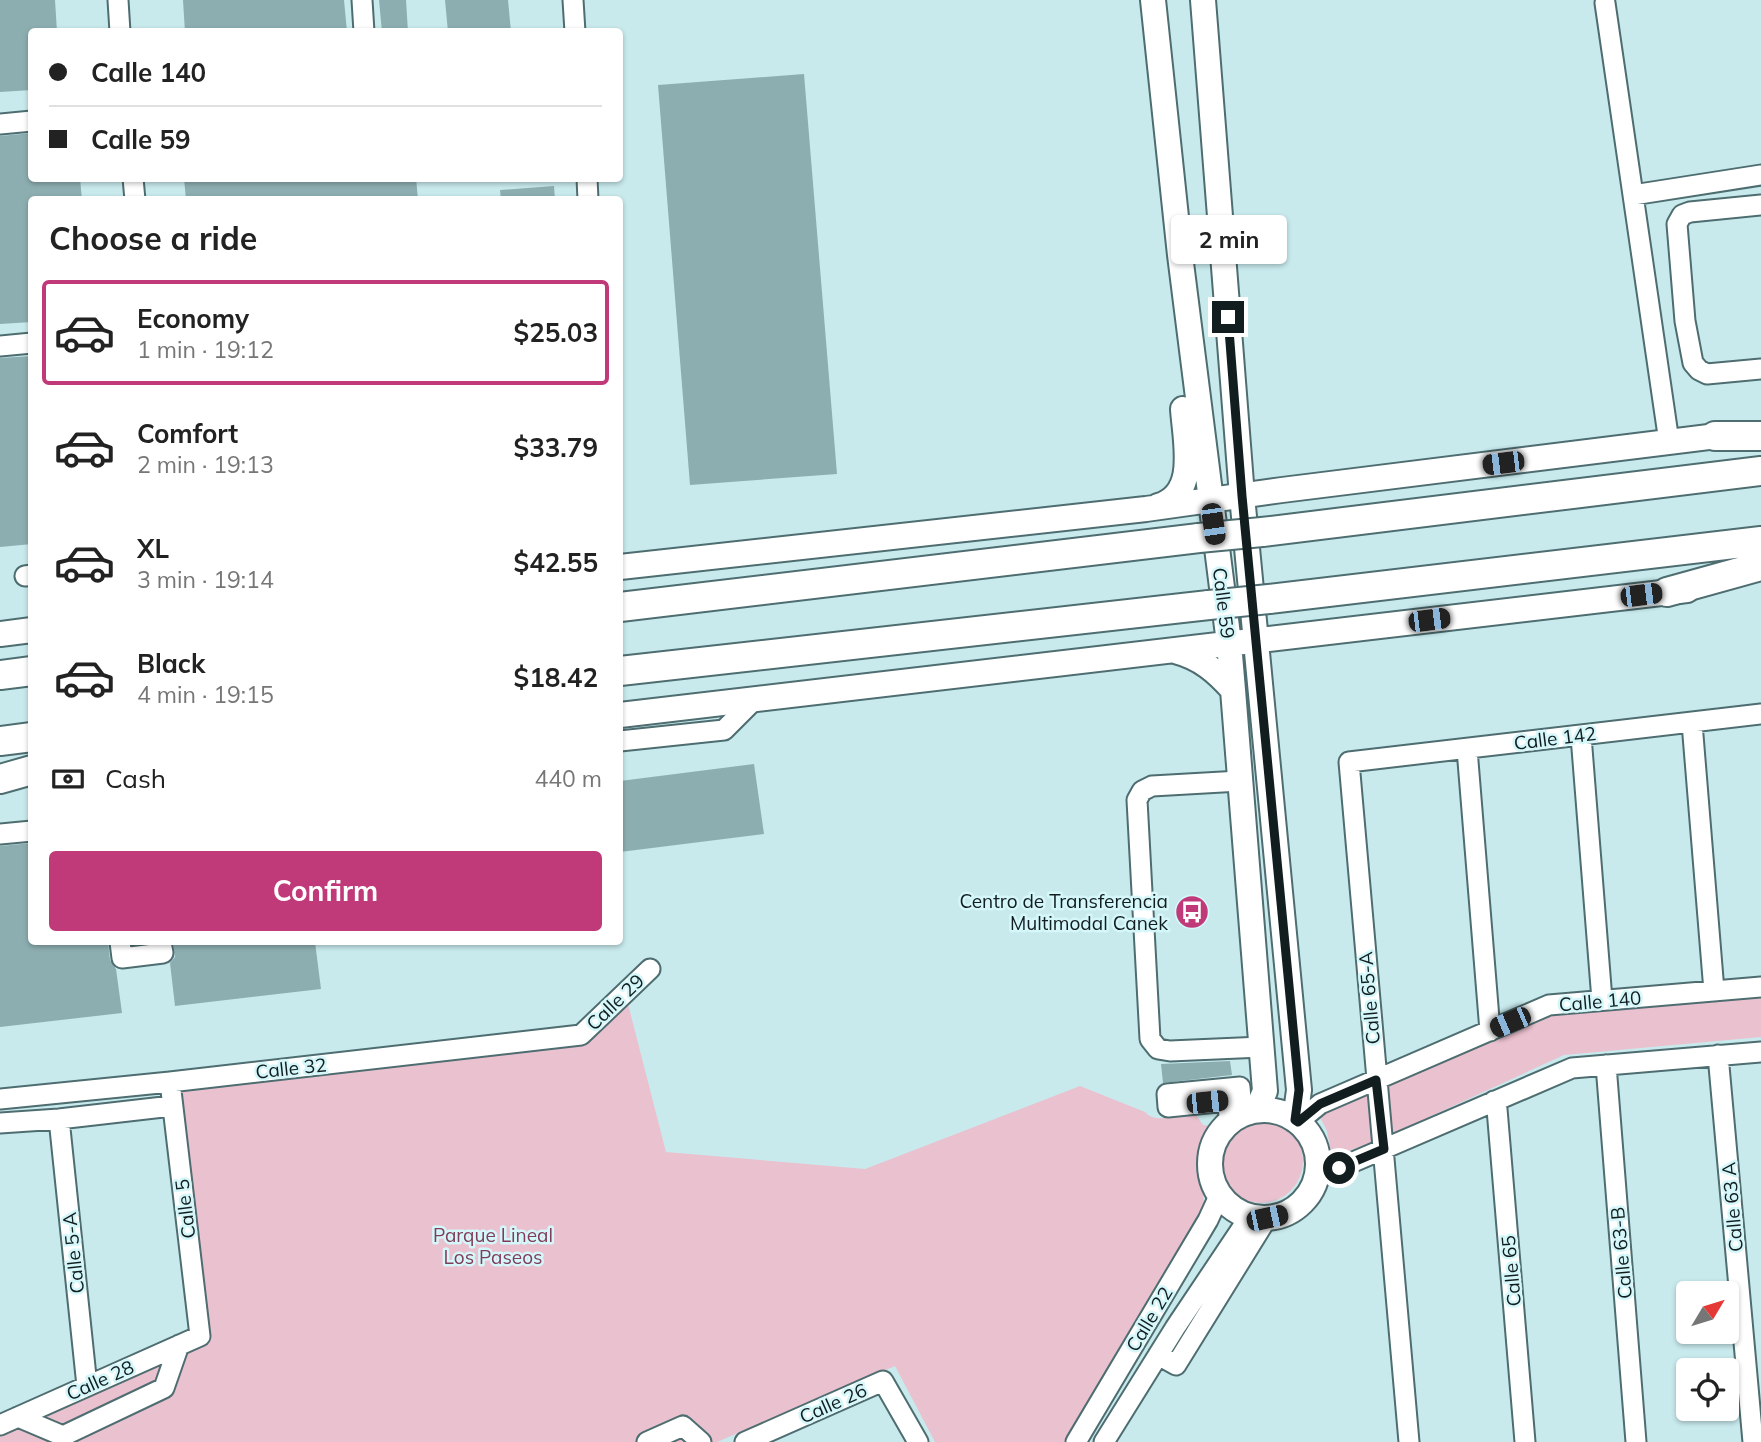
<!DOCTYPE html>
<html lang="en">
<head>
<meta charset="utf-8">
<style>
	:root { --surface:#fff; --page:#f2f2f2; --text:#222; --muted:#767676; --line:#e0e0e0; --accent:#c03978 }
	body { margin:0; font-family:Mulish,sans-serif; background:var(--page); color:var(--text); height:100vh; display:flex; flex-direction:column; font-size:26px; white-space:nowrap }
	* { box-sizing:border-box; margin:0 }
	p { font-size:23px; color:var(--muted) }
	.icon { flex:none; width:38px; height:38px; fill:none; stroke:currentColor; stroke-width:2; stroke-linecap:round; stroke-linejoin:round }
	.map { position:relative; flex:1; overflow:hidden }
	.details { position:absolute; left:28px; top:196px; width:595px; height:749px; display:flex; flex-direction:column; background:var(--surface); border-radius:7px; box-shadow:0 2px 5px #0004 }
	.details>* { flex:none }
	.guide { position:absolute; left:28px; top:28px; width:595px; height:154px; border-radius:7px; box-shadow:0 2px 5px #0004; display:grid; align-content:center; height:154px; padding:0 21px; background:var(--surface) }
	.needle { width:46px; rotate:52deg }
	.buttons { position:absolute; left:1676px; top:1281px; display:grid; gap:14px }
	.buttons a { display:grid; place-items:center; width:63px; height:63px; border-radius:7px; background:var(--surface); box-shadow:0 2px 5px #0004; font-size:35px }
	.end { position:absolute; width:32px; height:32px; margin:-16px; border:9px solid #111d1f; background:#fff; box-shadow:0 0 0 4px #fff }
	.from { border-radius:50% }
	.bubble { position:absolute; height:49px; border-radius:7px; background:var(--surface); box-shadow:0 2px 5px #0004; font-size:23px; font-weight:700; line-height:49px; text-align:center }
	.car { position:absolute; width:21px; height:42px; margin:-21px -10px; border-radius:9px; box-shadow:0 0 5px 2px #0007; background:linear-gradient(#222 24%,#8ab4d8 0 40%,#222 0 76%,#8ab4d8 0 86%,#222 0) }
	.guide b { display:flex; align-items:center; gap:24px; height:66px; font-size:26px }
	.guide b+b { border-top:2px solid var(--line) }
	.guide i { width:18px; height:18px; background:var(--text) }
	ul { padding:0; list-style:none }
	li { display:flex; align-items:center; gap:21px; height:105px; margin:0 14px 10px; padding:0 7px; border:4px solid transparent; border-radius:7px }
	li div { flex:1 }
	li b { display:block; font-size:26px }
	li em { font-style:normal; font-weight:700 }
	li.current { border-color:var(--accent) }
	li>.icon { width:63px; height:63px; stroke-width:1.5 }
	h2 { padding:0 21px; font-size:32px; line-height:84px }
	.pay { display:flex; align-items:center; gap:18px; height:77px; padding:0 21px; font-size:26px }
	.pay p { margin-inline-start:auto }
	.button { display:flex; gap:14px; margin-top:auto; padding:14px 21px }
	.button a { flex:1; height:80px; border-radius:7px; background:var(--accent); color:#fff; font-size:28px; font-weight:700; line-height:80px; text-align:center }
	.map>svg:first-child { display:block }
	.green { fill:#eac1cf }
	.building { fill:#8daeb1 }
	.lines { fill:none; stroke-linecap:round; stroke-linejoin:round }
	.minor-casing { stroke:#4e6d70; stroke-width:23 }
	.major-casing { stroke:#4e6d70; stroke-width:28 }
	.highway-casing { stroke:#4e6d70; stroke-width:32 }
	.minor { stroke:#fff; stroke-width:19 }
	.major { stroke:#fff; stroke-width:24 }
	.highway { stroke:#fff; stroke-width:28 }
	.highway-bridge-casing { stroke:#4e6d70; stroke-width:32; stroke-linecap:butt }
	.highway-bridge { stroke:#fff; stroke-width:28 }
	.route { stroke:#111d1f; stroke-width:9 }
	.labels { text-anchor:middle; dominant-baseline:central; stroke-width:5; stroke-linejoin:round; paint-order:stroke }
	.street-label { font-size:19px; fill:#111d1f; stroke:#d5f7fa }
	.poi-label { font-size:19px; fill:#111d1f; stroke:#d5f7fa; text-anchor:end }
	.park-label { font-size:19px; fill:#803d59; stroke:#d5f7fa }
</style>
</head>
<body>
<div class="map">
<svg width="1761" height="1442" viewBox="0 0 1761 1442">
	<rect width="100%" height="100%" fill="#c8eaed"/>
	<path class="green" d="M1761,992V1037L1564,1055L1392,1134L1385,1084L1551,1011Z
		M628,1004L666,1152L865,1169L1080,1086L1145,1112C1156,1125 1179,1114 1194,1112L1203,1125L1210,1126L1198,1156L1205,1210L1068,1442H935L895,1366L717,1442H0V1432L208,1339L170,1082L588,1041Z
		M1372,1090L1376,1141L1332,1157L1327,1131L1318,1113Z
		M1219 1161a42 42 0 1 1 84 0a42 42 0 1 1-84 0Z"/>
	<path class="building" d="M0,0H55L57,32H32V90L0,92Z
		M183,0H344L347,32H185Z
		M379,0H406L408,32H382Z
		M445,0H508L511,32H448Z
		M804,74L837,474L690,485L658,85Z
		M32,133V178H80L82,200H32V322L0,324V136Z
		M184,178H416L418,200H186Z
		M554,186L555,200H501L500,190Z
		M32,356V544L0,547V358Z
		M754,764L764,834L620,852V781Z
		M32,843V942H108L110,960L116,969L122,1013L0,1027V846Z
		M173,942H315L321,989L175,1006L170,963L175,957Z
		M1230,1061L1232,1075L1163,1083L1161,1064Z"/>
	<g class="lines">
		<g class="minor-casing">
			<path id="minor" d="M118,0L120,32
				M362,0L364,32
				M573,0L575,32
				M1605,3L1669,442
				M0,124L32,121
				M133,178L135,200
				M587,178L588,200
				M1633,195L1761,175
				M1761,205L1690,212L1682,215L1677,224L1685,321L1693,363L1699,370L1707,374L1761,369
				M0,346L32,343
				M25,576L32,575
				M1692,723L1714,991
				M1581,736L1602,1000
				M620,741L724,730L755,699
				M1467,749L1490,1031
				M1240,781L1152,786L1142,791L1137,800L1150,1039L1158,1049L1170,1051L1262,1047
				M0,834L32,831
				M120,942L122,958L163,953L161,942
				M1718,1055L1753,1442
				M1606,1065L1636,1442
				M0,1099L170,1082L581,1035L650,969
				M1227,1101L1168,1107L1167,1094L1240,1087L1241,1099L1227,1101L1230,1122
				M1494,1101L1497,1109L1525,1442
				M59,1119L87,1386
				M1298,1122L1320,1104L1549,1005L1761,987
				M0,1123L59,1119L172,1106
				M1316,1178L1572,1068L1761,1052
				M1158,1355L1176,1365L1267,1218
				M18,1417L63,1436L164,1388L179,1345
				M0,1425L200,1336L170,1082
				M647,1442L683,1426L701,1442
				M745,1442L883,1381L918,1442
				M1076,1442L1208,1220L1220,1194
				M1104,1442L1175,1328L1250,1216
				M1409,1442L1349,762L1761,714"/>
		</g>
		<g class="major-casing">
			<path id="major" d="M1153,0L1180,255L1229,643L1233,690L1265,1091L1259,1105L1244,1114
				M1203,0L1242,496L1299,1090L1295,1120
				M1158,506C1199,495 1185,441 1183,409
				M620,567L1146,509L1282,490L1733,434
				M0,634L32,630
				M1175,651C1201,658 1216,671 1233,690
				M620,715L1687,590
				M1210 1164a54 54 0 1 1 108 0a54 54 0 1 1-108 0Z"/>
		</g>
		<g class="highway-casing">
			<path id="highway" d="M1715,436H1761
				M1262,532L1761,471
				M1667,592L1761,566
				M1269,599L1761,541
				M620,607L1199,538
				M620,671L1209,605
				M0,675L32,671
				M0,741L32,737
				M0,779L32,770"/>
		</g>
		<use href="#minor" class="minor"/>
		<use href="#major" class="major"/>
		<use href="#highway" class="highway"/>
		<g class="highway-bridge-casing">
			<path id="highway-bridge" d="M1199,538L1262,532
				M1209,605L1269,599"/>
		</g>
		<use href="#highway-bridge" class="highway-bridge"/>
	</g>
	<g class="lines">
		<path class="route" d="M1228,317L1242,496L1299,1090L1295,1120L1298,1122L1320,1104L1376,1080L1384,1149L1339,1168"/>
	</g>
	<defs>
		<g id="bus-disc" transform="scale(1.75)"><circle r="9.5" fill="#c03978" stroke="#d5f7fa"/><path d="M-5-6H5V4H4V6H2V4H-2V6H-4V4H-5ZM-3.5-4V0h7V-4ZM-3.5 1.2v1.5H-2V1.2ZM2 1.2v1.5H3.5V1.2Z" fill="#fff"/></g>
	</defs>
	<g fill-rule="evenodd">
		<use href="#bus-disc" x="1192" y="912"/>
	</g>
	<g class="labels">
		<g class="street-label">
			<text transform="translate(1224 603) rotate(83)">Calle 59</text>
			<text transform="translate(1555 738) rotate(-7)">Calle 142</text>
			<text transform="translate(1369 998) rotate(-95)">Calle 65-A</text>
			<text transform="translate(1600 1001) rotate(-5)">Calle 140</text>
			<text transform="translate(615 1002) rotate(-44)">Calle 29</text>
			<text transform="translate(291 1068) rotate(-6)">Calle 32</text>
			<text transform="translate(1732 1207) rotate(-95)">Calle 63 A</text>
			<text transform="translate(185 1209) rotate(-97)">Calle 5</text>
			<text transform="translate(73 1253) rotate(-96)">Calle 5-A</text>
			<text transform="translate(1621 1253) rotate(-95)">Calle 63-B</text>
			<text transform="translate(1511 1271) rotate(-95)">Calle 65</text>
			<text transform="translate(1149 1319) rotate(-59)">Calle 22</text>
			<text transform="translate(100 1380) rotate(-24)">Calle 28</text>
			<text transform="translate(833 1403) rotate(-24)">Calle 26</text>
		</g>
		<g class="poi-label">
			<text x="1168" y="901">Centro de Transferencia<tspan x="1168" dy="22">Multimodal Canek</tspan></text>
		</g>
		<g class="park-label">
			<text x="493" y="1235">Parque Lineal<tspan x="493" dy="22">Los Paseos</tspan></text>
		</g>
	</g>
</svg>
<div class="buttons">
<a><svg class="needle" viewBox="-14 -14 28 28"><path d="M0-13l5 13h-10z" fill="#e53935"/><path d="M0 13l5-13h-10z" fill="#767676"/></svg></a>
<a><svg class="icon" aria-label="locate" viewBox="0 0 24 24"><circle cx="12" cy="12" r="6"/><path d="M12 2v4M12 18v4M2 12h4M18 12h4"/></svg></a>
</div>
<i class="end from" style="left:1339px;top:1168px"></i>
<i class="end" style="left:1228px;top:317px"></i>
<div class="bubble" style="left:1171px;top:215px;width:116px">2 min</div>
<i class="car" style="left:1503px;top:463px;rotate:263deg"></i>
<i class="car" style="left:1213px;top:524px;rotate:172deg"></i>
<i class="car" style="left:1641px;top:595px;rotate:83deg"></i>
<i class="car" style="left:1429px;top:620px;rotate:83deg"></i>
<i class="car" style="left:1510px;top:1022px;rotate:247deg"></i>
<i class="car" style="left:1207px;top:1102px;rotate:84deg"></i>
<i class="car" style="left:1267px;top:1218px;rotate:78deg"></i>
<div class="guide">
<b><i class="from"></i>Calle 140</b>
<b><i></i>Calle 59</b>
</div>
<section class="details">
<h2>Choose a ride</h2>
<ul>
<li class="current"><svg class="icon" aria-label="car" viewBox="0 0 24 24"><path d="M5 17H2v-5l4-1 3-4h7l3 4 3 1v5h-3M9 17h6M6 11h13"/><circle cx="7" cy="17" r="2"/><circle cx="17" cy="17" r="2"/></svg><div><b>Economy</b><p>1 min · 19:12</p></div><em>$25.03</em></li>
<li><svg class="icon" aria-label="car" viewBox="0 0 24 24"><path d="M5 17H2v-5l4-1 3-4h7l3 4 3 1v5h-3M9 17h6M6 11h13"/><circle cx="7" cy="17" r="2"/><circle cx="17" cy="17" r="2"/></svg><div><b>Comfort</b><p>2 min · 19:13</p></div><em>$33.79</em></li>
<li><svg class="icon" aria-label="car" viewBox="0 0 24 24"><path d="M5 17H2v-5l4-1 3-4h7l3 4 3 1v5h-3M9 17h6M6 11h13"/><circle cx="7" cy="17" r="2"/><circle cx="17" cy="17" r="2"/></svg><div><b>XL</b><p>3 min · 19:14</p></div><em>$42.55</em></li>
<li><svg class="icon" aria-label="car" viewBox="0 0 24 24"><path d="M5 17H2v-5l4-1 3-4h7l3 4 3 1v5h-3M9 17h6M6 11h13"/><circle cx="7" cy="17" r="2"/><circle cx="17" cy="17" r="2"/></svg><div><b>Black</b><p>4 min · 19:15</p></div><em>$18.42</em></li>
</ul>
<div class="pay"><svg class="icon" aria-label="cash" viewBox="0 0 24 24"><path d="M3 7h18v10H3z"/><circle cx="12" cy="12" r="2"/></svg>Cash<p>440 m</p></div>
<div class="button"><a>Confirm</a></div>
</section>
</div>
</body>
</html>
